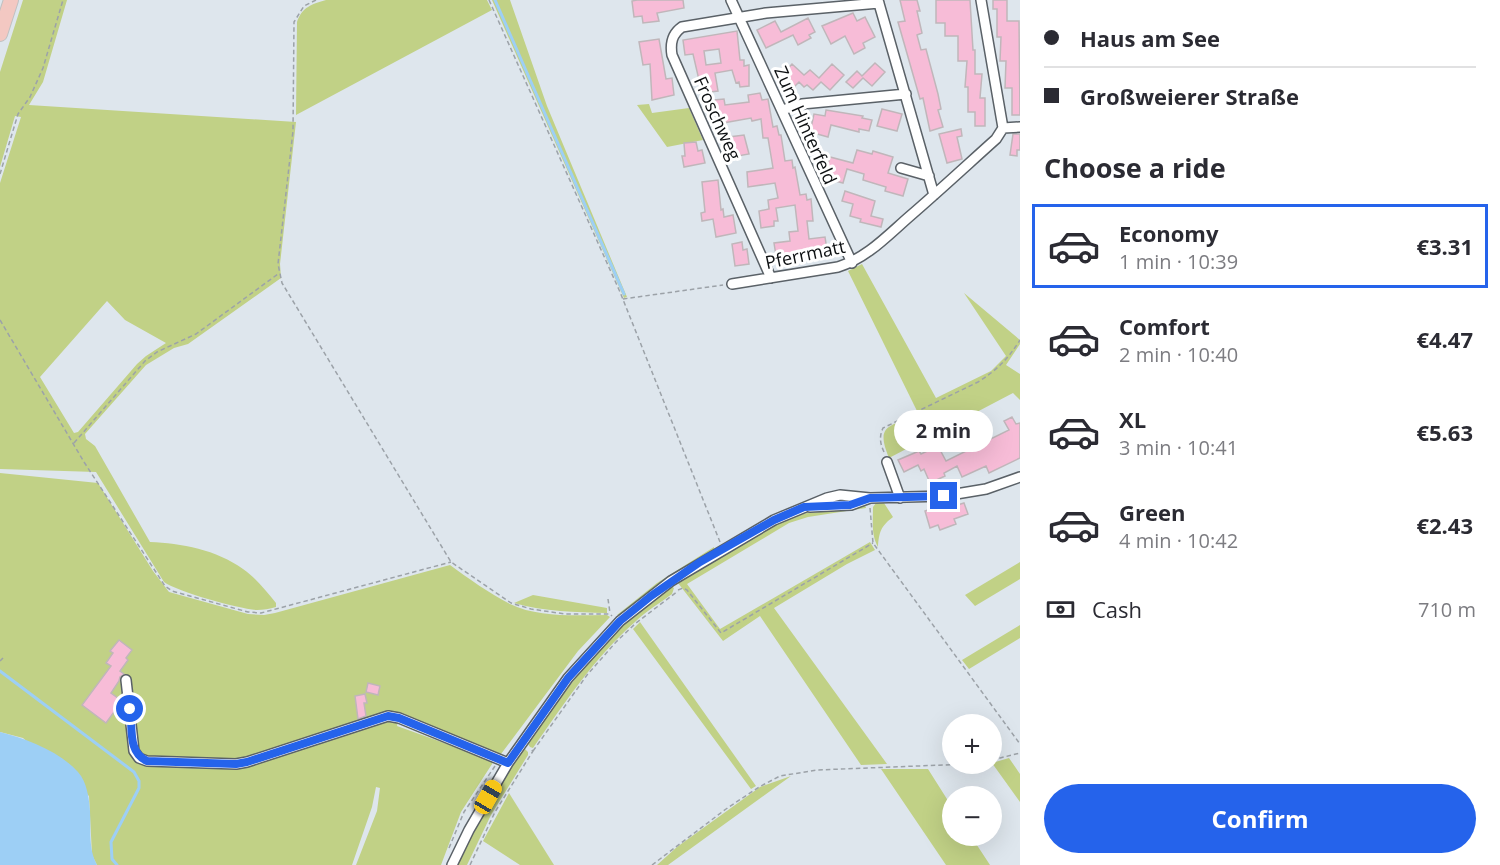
<!DOCTYPE html>
<html lang="en">
<head>
<meta charset="utf-8">
<style>
	:root { --surface:#fff; --page:#f2f2f3; --text:#2b2b33; --muted:#7c7c81; --line:#e1e1e2; --accent:#2563eb }
	body { margin:0; font-family:"Open Sans",sans-serif; background:var(--page); color:var(--text); height:100vh; display:flex; flex-direction:column; font-size:22px; white-space:nowrap }
	* { box-sizing:border-box; margin:0 }
	p { font-size:20px; color:var(--muted) }
	.icon { flex:none; width:33px; height:33px; fill:none; stroke:currentColor; stroke-width:2; stroke-linecap:round; stroke-linejoin:round }
	.map { position:relative; flex:1; overflow:hidden }
	.sheet { display:flex; flex-direction:column; background:var(--surface); width:480px }
	.sheet>* { flex:none }
	.top-card { display:grid; align-content:center; height:132px; padding:0 24px; background:var(--surface) }
	.tools { position:absolute; left:942px; top:714px; display:grid; gap:12px }
	.tools a { display:grid; place-items:center; width:60px; height:60px; border-radius:50%; background:var(--surface); box-shadow:0 6px 24px #0002; font-size:30px }
	.end { position:absolute; width:27px; height:27px; margin:-14px; border:8px solid #2563eb; background:#fff; box-shadow:0 0 0 3px #fff }
	.from { border-radius:50% }
	.bubble { position:absolute; height:42px; border-radius:21px; background:var(--surface); box-shadow:0 6px 24px #0002; font-size:20px; font-weight:700; line-height:42px; text-align:center }
	.car { position:absolute; width:18px; height:36px; margin:-18px -9px; border-radius:8px; box-shadow:0 0 4px 2px #0007; background:linear-gradient(#f5c518 24%,#345 0 40%,#f5c518 0 76%,#345 0 86%,#f5c518 0) }
	.top-card b { display:flex; align-items:center; gap:21px; height:57px; font-size:22px }
	.top-card b+b { border-top:2px solid var(--line) }
	.top-card i { width:15px; height:15px; background:var(--text) }
	ul { padding:0; list-style:none }
	li { display:flex; align-items:center; gap:18px; height:84px; margin:0 12px 9px; padding:0 12px; border:3px solid transparent; border-radius:0px }
	li div { flex:1 }
	li b { display:block; font-size:22px }
	li em { font-style:normal; font-weight:700 }
	li.current { border-color:var(--accent) }
	li>.icon { width:54px; height:54px; stroke-width:1.5 }
	h2 { padding:0 24px; font-size:27px; line-height:72px }
	.pay { display:flex; align-items:center; gap:15px; height:66px; padding:0 24px; font-size:22px }
	.pay p { margin-inline-start:auto }
	.cta { display:flex; gap:12px; margin-top:auto; padding:12px 24px }
	.cta a { flex:1; height:69px; border-radius:36px; background:var(--accent); color:#fff; font-size:24px; font-weight:700; line-height:69px; text-align:center }
	main { display:flex; flex:1; min-height:0 }
	.map>svg:first-child { display:block }
	.green { fill:#c1d186; fill-rule:evenodd }
	.water { fill:#9dcff5 }
	.lines { fill:none; stroke-linecap:round; stroke-linejoin:round }
	.stream { stroke:#9dcff5; stroke-width:3 }
	.building { fill:#f7bcd7; stroke:#c0b6ba; stroke-width:1.5; fill-rule:evenodd }
	.minor-casing { stroke:#5a6167; stroke-width:12 }
	.highway-casing { stroke:#c0c1c1; stroke-width:16 }
	.path { stroke:#9ca2a8; stroke-width:1.5; stroke-dasharray:4.5 3; stroke-linecap:butt }
	.minor { stroke:#fff; stroke-width:9 }
	.highway { stroke:#f3c8c2; stroke-width:14 }
	.route { stroke:#2563eb; stroke-width:8 }
	.labels { text-anchor:middle; dominant-baseline:central; stroke-width:6; stroke-linejoin:round; paint-order:stroke }
	.street-label { font-size:18px; fill:#0d1012; stroke:#fff }
</style>
</head>
<body>
<main>
<div class="map">
<svg width="1020" height="865" viewBox="0 0 1020 865">
	<rect width="100%" height="100%" fill="#dee6ed"/>
	<path class="green" d="M23,0H67L43,82L29,105L296,122L280,264L281,278L188,344L174,348L146,365L85,434L86,439L95,446L150,542C181,543 217,550 243,569C256,578 266,591 276,603V607C270,609 263,610 257,610C239,609 178,592 164,582L96,472L0,469V183L21,117L15,116L0,167V72ZM107,301L125,320L166,343L146,356L137,364L78,432L74,433L40,377Z
		M326,0H487L492,10L296,115L297,22C302,7 312,4 326,0Z
		M492,0H510L547,106L627,297L624,298Z
		M649,104L652,113L689,108L703,140L667,147L637,105Z
		M862,264L936,398L991,371L1006,356L964,293L1020,340V344L1006,365L1020,374V400L1013,393L889,458C874,422 892,428 918,413L848,271Z
		M0,473L98,483L153,571L169,592L248,614L264,615L275,613L450,565C469,579 489,593 510,604C539,618 575,615 607,615L610,617L578,651L501,754L400,714L397,726L494,761L461,812L441,865H356L377,811L380,788L376,787L372,807L352,865H97L92,855L89,796L23,738L0,732Z
		M876,503H884L893,517C881,526 879,532 878,547C871,535 873,520 873,507Z
		M865,505L866,508L808,517L789,523L687,584L720,629L870,542L875,550L847,564L774,608L887,764L861,765L760,616L723,641L678,583L765,530L789,518L807,513L833,511Z
		M714,547V549L662,582L620,615H617L657,583Z
		M1020,562V579L975,606L965,595Z
		M671,586L674,588L672,594C660,603 646,611 635,622C594,658 564,704 533,748L530,747L528,744L529,740L586,664L624,623Z
		M533,595L607,608V613C575,612 545,612 514,603Z
		M640,622L756,786L751,789L633,629Z
		M1020,625V638L969,669L962,660Z
		M525,749L528,752V755L491,815L467,865H457L491,799L522,750Z
		M1009,758L1020,774V802L992,763Z
		M881,769H928L952,807V836H971L990,865H946Z
		M791,776L668,865H657L677,847L760,787Z
		M509,793L554,865H520L483,841Z"/>
	<path class="water" d="M0,732C27,739 59,751 78,772C87,782 89,798 90,811C91,829 88,849 97,865H0Z"/>
	<g class="lines">
		<path class="stream" d="M495,0L624,294
			M0,671L134,772L139,781V788L111,842L112,859L117,865"/>
	</g>
	<path class="building" d="M637,0H683L684,8L657,13L659,21L643,23L642,16L634,17L632,1Z
		M900,0H917L920,11H917L922,33L917,35L921,50L926,49L938,94L941,109L938,110L943,127L930,131L923,98L920,99L898,22L905,21Z
		M936,0H970L973,50H975V74H982L980,98H985V126H975V112H968V87H965L967,61H958V36H945V23H936Z
		M993,0H1007V21H1019L1020,115H1012V88H1005L1006,61H1000L1001,37H997V9H993Z
		M853,13L857,21L865,17L875,37L863,43L865,48L854,54L845,36L831,44L822,26Z
		M808,18L815,32L809,35L811,38L798,45L793,35L766,48L757,30L775,21L781,32Z
		M737,31L740,60H744V66L749,65V86L740,87L739,82L736,83L732,70L715,73L718,91L702,93L693,54L685,55L683,40ZM719,49L721,63L706,65L704,51Z
		M659,39L666,79L672,78L674,95L652,100L650,64L643,65L639,42Z
		M875,63L885,72L872,86L863,78L853,88L846,82L857,71L862,76Z
		M792,64L804,75L810,70L819,78L832,64L844,75L830,90L821,82L813,90L807,85L804,87L799,82L790,91L777,80Z
		M760,93L762,100L768,99L773,127L777,126L779,135H781L785,161L792,160L793,168L795,167L800,195L806,194L807,200L811,199L813,221H807L809,239L825,237L827,250L798,256L799,259L777,262L774,243L790,241L789,232L798,231L795,205L776,208L778,221H774V226L761,228L759,211L769,209L768,200L778,198L775,183L748,187L747,172L773,168L768,138H763L761,119L752,121L751,118L717,124L714,100L724,99L725,105L749,102L748,95Z
		M882,109L902,114L897,131L877,126Z
		M826,110L863,116L862,118L872,120L869,131L859,129V132L831,125L828,137L810,132L814,114L825,116Z
		M961,129L962,136L957,137L962,159L947,163L939,134Z
		M1013,134H1020V150H1017V156L1010,155Z
		M744,135L749,154L732,157L729,137Z
		M696,142L698,151L702,150L705,163L684,167L682,156H685L684,143Z
		M857,150L872,154L873,151L893,157L888,173L908,179L903,196L885,191L886,187L863,180L864,174L847,169L843,183L824,178L830,157L853,163Z
		M718,180L721,210L723,209L724,217L733,215L736,233L716,237L713,219L702,221L701,213L705,212L702,182Z
		M845,191L875,201L871,216L883,219L881,227L860,222L861,219L850,216L853,204L842,201Z
		M742,242L743,250L747,249L749,264L735,266L732,244Z
		M1012,417L1016,424L1020,423V458L989,473L986,466L962,477L957,466L944,473L945,476L930,483L924,469L921,471L918,465L904,472L898,460L919,451L921,454L938,446L946,461L1009,430L1004,421Z
		M964,503L968,514L954,519L956,524L940,530L938,525L930,528L925,511L940,506L941,510Z
		M119,640L132,650L126,658L128,660L120,671L124,674L120,677L119,681L111,693L122,701L106,723L82,705L111,666L106,663L113,653L110,651Z
		M368,683L380,686L378,695L366,692Z
		M365,694L367,703H364L366,716L358,719L355,696Z"/>
	<g class="lines">
		<g class="minor-casing">
			<path id="minor" d="M731,0L852,263
				M878,0L934,195
				M981,0L1003,128
				M782,110L802,104L906,94
				M1003,128L1020,127
				M901,168L929,176
				M771,278L672,55C670,43 672,34 682,27L766,13L879,3
				M732,284L838,267C867,258 887,236 910,216C939,191 967,165 996,139L1003,128
				M887,462L900,498
				M810,507L851,505L870,498
				M126,680L134,751L139,758L147,761L236,764L247,762L388,716L399,718L508,763
				M452,865L469,830L508,763L568,678L620,621L671,581L774,520L827,498L840,495L870,498L944,496L986,489L1020,477"/>
		</g>
		<g class="highway-casing">
			<path id="highway" d="M0,34L11,0"/>
		</g>
		<path class="path" d="M316,0L304,6L294,22L293,131L278,264L282,283L451,562L511,603L531,609L565,614H610L612,616
			M489,0L620,292L720,542
			M0,174L18,114L30,97L43,68L63,0
			M623,299L723,285
			M0,320L84,462L165,586L172,591L248,612L261,613L451,562
			M74,443L145,361L157,352L196,334L278,274
			M884,452C880,443 879,437 883,428L978,382C997,370 1008,359 1020,340
			M870,508L873,543L1020,744
			M678,590L683,588L687,590L721,633L873,543
			M608,599L610,613
			M0,661L3,658
			M533,751L587,675L616,642L636,623L678,591
			M992,760L1020,753
			M449,848L464,812L495,766
			M470,865L495,812L533,751L530,749
			M652,865L726,809L759,787L780,776L817,770L968,764"/>
		<use href="#minor" class="minor"/>
		<use href="#highway" class="highway"/>
	</g>
	<g class="lines">
		<path class="route" d="M130,709C133,727 127,752 147,761L236,764L247,762L388,716L399,718L508,763L568,678L620,621L651,596L700,562L774,520L804,507L850,505L870,498L944,496"/>
	</g>
	<g class="labels">
		<g class="street-label">
			<text transform="translate(718 118) rotate(66)">Froschweg</text>
			<text transform="translate(806 125) rotate(66)">Zum Hinterfeld</text>
			<text transform="translate(805 254) rotate(-12)">Pferrmatt</text>
		</g>
	</g>
</svg>
<div class="tools">
<a>+</a>
<a>−</a>
</div>
<i class="end from" style="left:130px;top:709px"></i>
<i class="end" style="left:944px;top:496px"></i>
<div class="bubble" style="left:894px;top:410px;width:99px">2 min</div>
<i class="car" style="left:488px;top:797px;rotate:30deg"></i>
</div>
<section class="sheet">
<div class="top-card">
<b><i class="from"></i>Haus am See</b>
<b><i></i>Großweierer Straße</b>
</div>
<h2>Choose a ride</h2>
<ul>
<li class="current"><svg class="icon" aria-label="car" viewBox="0 0 24 24"><path d="M5 17H2v-5l4-1 3-4h7l3 4 3 1v5h-3M9 17h6M6 11h13"/><circle cx="7" cy="17" r="2"/><circle cx="17" cy="17" r="2"/></svg><div><b>Economy</b><p>1 min · 10:39</p></div><em>€3.31</em></li>
<li><svg class="icon" aria-label="car" viewBox="0 0 24 24"><path d="M5 17H2v-5l4-1 3-4h7l3 4 3 1v5h-3M9 17h6M6 11h13"/><circle cx="7" cy="17" r="2"/><circle cx="17" cy="17" r="2"/></svg><div><b>Comfort</b><p>2 min · 10:40</p></div><em>€4.47</em></li>
<li><svg class="icon" aria-label="car" viewBox="0 0 24 24"><path d="M5 17H2v-5l4-1 3-4h7l3 4 3 1v5h-3M9 17h6M6 11h13"/><circle cx="7" cy="17" r="2"/><circle cx="17" cy="17" r="2"/></svg><div><b>XL</b><p>3 min · 10:41</p></div><em>€5.63</em></li>
<li><svg class="icon" aria-label="car" viewBox="0 0 24 24"><path d="M5 17H2v-5l4-1 3-4h7l3 4 3 1v5h-3M9 17h6M6 11h13"/><circle cx="7" cy="17" r="2"/><circle cx="17" cy="17" r="2"/></svg><div><b>Green</b><p>4 min · 10:42</p></div><em>€2.43</em></li>
</ul>
<div class="pay"><svg class="icon" aria-label="cash" viewBox="0 0 24 24"><path d="M3 7h18v10H3z"/><circle cx="12" cy="12" r="2"/></svg>Cash<p>710 m</p></div>
<div class="cta"><a>Confirm</a></div>
</section>
</main>
</body>
</html>
